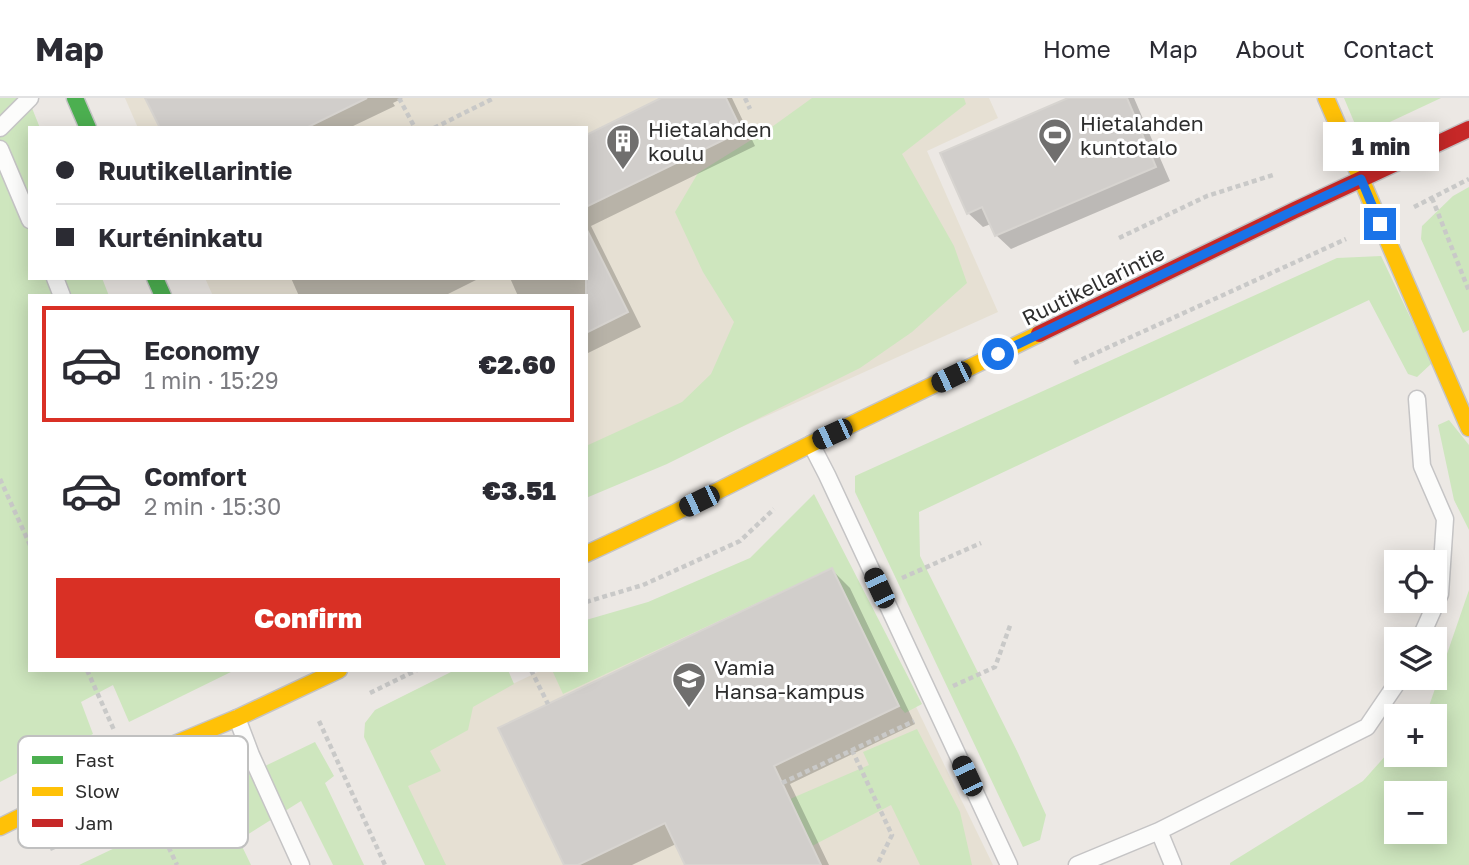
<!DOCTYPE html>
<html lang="en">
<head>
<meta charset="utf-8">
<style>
	:root { --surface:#fff; --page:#f2f2f3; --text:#2b2b33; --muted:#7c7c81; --line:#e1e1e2; --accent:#d93025 }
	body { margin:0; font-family:"Golos Text",sans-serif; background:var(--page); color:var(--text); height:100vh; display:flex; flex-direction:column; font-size:26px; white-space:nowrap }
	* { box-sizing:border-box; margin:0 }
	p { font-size:23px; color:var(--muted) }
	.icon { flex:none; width:38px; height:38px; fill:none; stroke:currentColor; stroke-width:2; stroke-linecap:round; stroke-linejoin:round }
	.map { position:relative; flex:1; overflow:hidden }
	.drawer { position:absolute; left:28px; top:196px; width:560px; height:378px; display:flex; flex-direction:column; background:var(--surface); border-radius:0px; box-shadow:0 4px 18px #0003 }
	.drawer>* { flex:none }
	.top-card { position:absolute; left:28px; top:28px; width:560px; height:154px; border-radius:0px; box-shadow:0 4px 18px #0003; display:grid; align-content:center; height:154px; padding:0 28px; background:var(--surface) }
	.buttons { position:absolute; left:1384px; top:452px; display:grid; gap:14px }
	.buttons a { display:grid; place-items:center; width:63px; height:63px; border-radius:0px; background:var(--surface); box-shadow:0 4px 18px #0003; font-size:35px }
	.end { position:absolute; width:32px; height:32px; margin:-16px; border:9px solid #1a73e8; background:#fff; box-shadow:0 0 0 4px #fff }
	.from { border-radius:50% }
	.bubble { position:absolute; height:49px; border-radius:0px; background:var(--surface); box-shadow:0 4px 18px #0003; font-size:23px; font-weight:800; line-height:49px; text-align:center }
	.car { position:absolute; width:21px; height:42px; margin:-21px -10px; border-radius:9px; box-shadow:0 0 5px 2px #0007; background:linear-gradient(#222 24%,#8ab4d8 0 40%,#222 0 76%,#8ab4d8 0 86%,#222 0) }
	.top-card b { display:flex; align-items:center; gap:24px; height:66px; font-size:26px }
	.top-card b+b { border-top:2px solid var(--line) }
	.top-card i { width:18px; height:18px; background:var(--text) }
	ul { padding:12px 0 0; list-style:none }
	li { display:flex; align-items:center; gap:21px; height:116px; margin:0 14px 10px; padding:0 14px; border:4px solid transparent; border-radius:0px }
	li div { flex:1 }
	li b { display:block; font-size:26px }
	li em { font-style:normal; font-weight:800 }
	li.selected { border-color:var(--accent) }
	li>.icon { width:63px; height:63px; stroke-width:1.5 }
	.cta { display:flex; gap:14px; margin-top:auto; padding:14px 28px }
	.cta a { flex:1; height:80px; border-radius:0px; background:var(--accent); color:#fff; font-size:28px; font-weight:800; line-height:80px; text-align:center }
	header { display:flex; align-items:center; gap:42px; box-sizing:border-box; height:98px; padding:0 35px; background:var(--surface); border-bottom:2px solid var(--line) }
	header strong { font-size:33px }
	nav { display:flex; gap:38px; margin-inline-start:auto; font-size:24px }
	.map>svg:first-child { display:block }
	.education { fill:#e6e0d3 }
	.green { fill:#cee6be; fill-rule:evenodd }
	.shadow { fill:#0003 }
	.building { fill:#d1cecb; stroke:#d7d4d0; stroke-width:2 }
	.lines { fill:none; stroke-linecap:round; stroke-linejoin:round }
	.lane-casing { stroke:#c5c4c5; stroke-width:19 }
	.fast-casing { stroke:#c5c4c5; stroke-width:19 }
	.slow-casing { stroke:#c5c4c5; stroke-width:19 }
	.jam-casing { stroke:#c5c4c5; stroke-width:19 }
	.path { stroke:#c9c9c8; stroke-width:4.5; stroke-dasharray:5 3.5; stroke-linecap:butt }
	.lane { stroke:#fcfcfb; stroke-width:16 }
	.fast { stroke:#4caf50; stroke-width:16 }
	.slow { stroke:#ffc107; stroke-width:16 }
	.jam { stroke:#c62828; stroke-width:16 }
	.route { stroke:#1a73e8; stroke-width:9 }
	.labels { text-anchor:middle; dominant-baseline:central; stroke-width:6; stroke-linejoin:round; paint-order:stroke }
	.poi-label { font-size:21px; fill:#2e2e2e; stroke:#fff; text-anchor:start }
	.street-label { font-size:21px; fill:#2e2e2e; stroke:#fff }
	.key { fill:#fff; stroke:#c0c0c0; stroke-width:2 }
	.key-label { font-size:19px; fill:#2e2e2e }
</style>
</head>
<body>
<header>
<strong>Map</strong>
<nav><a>Home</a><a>Map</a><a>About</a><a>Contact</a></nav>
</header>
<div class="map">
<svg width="1469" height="767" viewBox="0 0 1469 767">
	<rect width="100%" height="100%" fill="#ece8e4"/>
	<path class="education" d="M125,0H989L998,20L927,53L998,214L586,399V198H213L205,180H586V30H138Z
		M831,434L993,767H430L379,650L542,572H586Z"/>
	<path class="green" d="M0,0H28L40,30H30V180H102L109,198H30V572H235L129,624L113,587L81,604L93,636L0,684Z
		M812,0H964L966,6L902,56L954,148L967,185L912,234L860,270L667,366L586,400V348L682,304L711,276L734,224L703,174L675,114L698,75L769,31Z
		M1344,0H1441L1360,38Z
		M1469,89V232L1463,235L1421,141L1422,128L1453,98Z
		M1381,158L1432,265L1417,279L1408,276L1369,202L919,414L920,458L1018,655L1046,717L1040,742L1023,749L855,394V378L1337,160Z
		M1449,322L1469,347V432L1454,402L1438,327Z
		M814,396L922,606L905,615L899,608L832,470L563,596L552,572H586V522L648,504L750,460Z
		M1469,492V767H1230V765L1363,683L1396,646V656H1435V618H1422L1428,611ZM1396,695H1435V733H1396Z
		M455,572H508L514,586L473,609L468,632L430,653L441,673L408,688L446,767H425L364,639L365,625L375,612Z
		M917,631L960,714L972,767H920L891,707L812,748L790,701L869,667L863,654Z
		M315,644L334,678L325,685L364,767H333L301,703L239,742L251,767H79L140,738L188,705Z"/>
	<path class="shadow" d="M147,0H403L393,5L395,8L349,30H162Z
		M659,0H732L755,48L591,128L641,229L586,256V198H518L510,180H586V39L660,2Z
		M1072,0H1134L1170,83L1011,151L996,137L991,126L983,129L968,115Z
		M291,180H480L444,198H299Z
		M832,472L850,490L915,626L790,686L829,767H687L676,746L632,767H566Z"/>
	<path class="building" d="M145,0H367L306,30H160Z
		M661,0H726L742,33L586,109V37Z
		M1068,0H1127L1156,69L995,138L982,109L967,116L940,55Z
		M586,130L628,214L586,235Z
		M832,470L899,608L774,668L821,767H685L665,725L578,767H564L498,630Z"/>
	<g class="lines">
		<g class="lane-casing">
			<path id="lane" d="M0,30L30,0
				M0,51L30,122
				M55,180L62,198
				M1417,301L1422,368L1445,421L1440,496L1420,541
				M811,346L827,377L1009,767
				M237,620L251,657L301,767
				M1159,733L1367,629L1401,579
				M1077,767L1159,733L1173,767"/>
		</g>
		<g class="fast-casing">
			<path id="fast" d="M75,0L88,30
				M155,180L163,198"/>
		</g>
		<g class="slow-casing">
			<path id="slow" d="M1326,0L1469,330
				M586,456L676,414L811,346L1039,236
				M0,729L129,665L237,620L339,572"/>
		</g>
		<g class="jam-casing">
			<path id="jam" d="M1039,236L1295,112L1469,31"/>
		</g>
		<path class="path" d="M399,0L415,30
			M745,0L750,11
			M434,30L494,0
			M1432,100L1469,193
			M1414,109L1469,81
			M1119,140L1207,98L1273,77
			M1074,265L1346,141
			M0,381L30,447
			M902,480L981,445
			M586,504L643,487L740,443L774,411
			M87,572L114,632
			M531,572L548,606
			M953,588L995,569L1011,525
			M370,595L417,572
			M319,623L385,767
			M852,652L892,737L877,767
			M782,685L914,623
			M147,703L177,767
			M50,751L190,685"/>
		<use href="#lane" class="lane"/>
		<use href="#fast" class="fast"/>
		<use href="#slow" class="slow"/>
		<use href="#jam" class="jam"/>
	</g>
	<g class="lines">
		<path class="route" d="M998,256L1295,112L1361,81L1380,126"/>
	</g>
	<defs>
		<g id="stadium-pin" transform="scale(1.75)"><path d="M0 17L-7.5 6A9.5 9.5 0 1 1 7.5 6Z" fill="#706f6e" stroke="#fff"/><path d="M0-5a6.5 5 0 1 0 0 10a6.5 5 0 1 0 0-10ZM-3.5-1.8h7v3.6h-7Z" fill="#fff"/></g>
		<g id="building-pin" transform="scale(1.75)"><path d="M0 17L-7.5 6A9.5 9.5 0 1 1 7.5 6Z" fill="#706f6e" stroke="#fff"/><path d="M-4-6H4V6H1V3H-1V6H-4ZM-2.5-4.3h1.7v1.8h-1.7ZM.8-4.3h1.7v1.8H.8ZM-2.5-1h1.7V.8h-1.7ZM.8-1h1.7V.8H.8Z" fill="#fff"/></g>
		<g id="school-pin" transform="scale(1.75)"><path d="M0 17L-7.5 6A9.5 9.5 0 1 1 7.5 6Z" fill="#706f6e" stroke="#fff"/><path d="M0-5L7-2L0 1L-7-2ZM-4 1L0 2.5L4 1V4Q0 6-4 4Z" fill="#fff"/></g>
	</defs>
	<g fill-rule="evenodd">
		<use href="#stadium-pin" x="1055" y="37"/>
		<use href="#building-pin" x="623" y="43"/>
		<use href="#school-pin" x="689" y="581"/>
	</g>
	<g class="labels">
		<g class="poi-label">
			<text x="1080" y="25">Hietalahden<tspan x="1080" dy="24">kuntotalo</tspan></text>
			<text x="648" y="31">Hietalahden<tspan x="648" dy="24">koulu</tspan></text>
			<text x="714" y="569">Vamia<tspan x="714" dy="24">Hansa-kampus</tspan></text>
		</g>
		<g class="street-label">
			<text transform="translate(1093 187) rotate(-26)">Ruutikellarintie</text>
		</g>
	</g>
	<rect x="18" y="638" width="230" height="112" rx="10" class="key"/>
	<rect x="32" y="658" width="31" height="8" fill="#4caf50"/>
	<rect x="32" y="689" width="31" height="9" fill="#ffc107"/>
	<rect x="32" y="721" width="31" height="8" fill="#c62828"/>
	<g class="key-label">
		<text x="75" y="669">Fast</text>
		<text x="75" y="700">Slow</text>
		<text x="75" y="732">Jam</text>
	</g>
</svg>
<div class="buttons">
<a><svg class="icon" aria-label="locate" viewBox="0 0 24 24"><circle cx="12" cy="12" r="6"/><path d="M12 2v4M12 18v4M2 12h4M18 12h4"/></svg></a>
<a><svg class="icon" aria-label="layers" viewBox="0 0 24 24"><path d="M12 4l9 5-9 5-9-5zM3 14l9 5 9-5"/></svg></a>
<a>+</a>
<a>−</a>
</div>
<i class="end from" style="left:998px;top:256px"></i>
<i class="end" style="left:1380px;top:126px"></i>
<div class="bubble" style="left:1323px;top:24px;width:116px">1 min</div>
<i class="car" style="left:951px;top:279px;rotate:244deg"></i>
<i class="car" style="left:832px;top:336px;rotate:245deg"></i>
<i class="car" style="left:699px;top:403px;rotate:244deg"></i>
<i class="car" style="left:879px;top:490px;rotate:335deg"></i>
<i class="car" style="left:967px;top:678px;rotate:335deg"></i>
<div class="top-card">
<b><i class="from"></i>Ruutikellarintie</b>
<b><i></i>Kurténinkatu</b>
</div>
<section class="drawer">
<ul>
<li class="selected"><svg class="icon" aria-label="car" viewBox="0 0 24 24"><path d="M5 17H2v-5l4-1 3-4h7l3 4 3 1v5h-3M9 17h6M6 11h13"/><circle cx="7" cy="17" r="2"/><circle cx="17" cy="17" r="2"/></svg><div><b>Economy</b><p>1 min · 15:29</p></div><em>€2.60</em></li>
<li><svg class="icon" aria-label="car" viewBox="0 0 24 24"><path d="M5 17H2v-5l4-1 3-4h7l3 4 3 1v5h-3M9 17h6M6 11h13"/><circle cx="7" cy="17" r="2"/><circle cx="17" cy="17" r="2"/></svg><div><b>Comfort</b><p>2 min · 15:30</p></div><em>€3.51</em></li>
</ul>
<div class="cta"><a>Confirm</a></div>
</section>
</div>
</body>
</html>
